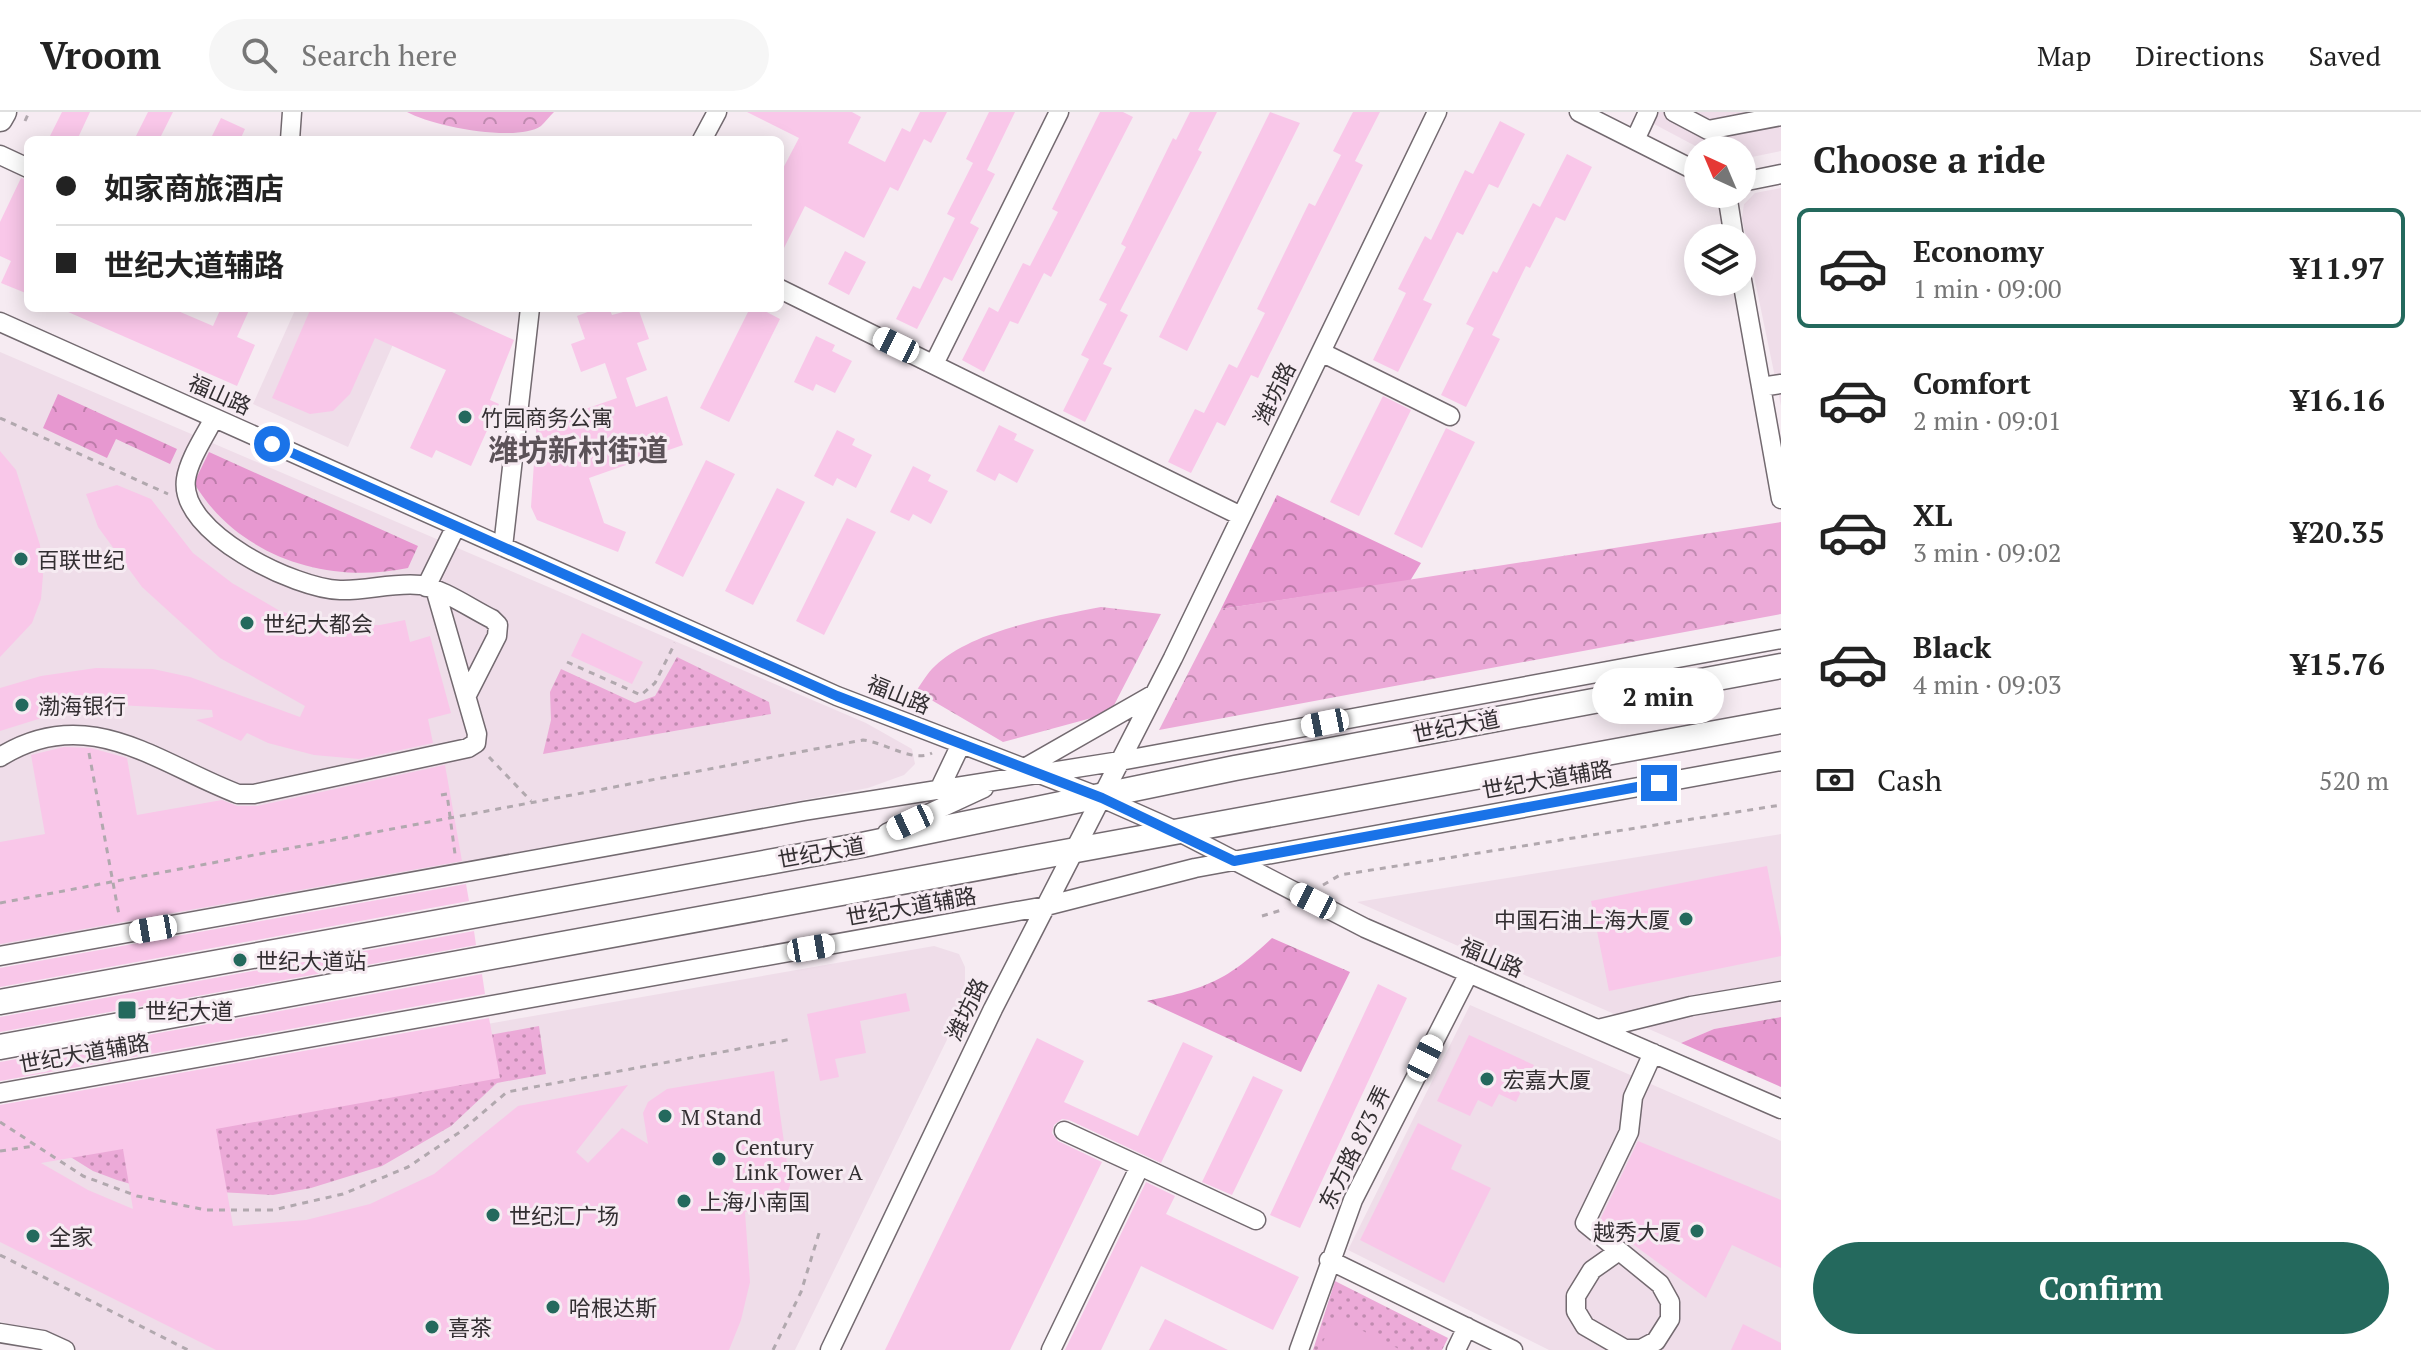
<!DOCTYPE html>
<html lang="en">
<head>
<meta charset="utf-8">
<style>
	:root { --surface:#fff; --page:#f6f6f6; --text:#222; --muted:#767676; --line:#e0e0e0; --accent:#24695d }
	body { margin:0; font-family:"PT Serif","Noto Sans SC",serif; background:var(--page); color:var(--text); height:100vh; display:flex; flex-direction:column; font-size:30px; white-space:nowrap }
	* { box-sizing:border-box; margin:0 }
	p { font-size:26px; color:var(--muted) }
	.icon { flex:none; width:44px; height:44px; fill:none; stroke:currentColor; stroke-width:2; stroke-linecap:round; stroke-linejoin:round }
	.map { position:relative; flex:1; overflow:hidden }
	.details { display:flex; flex-direction:column; background:var(--surface); width:640px }
	.details>* { flex:none }
	.top-card { position:absolute; left:24px; top:24px; width:760px; height:176px; border-radius:12px; box-shadow:0 4px 20px #0003; display:grid; align-content:center; height:176px; padding:0 32px; background:var(--surface) }
	.needle { width:52px; rotate:316deg }
	.buttons { position:absolute; left:1684px; top:24px; display:grid; gap:16px }
	.buttons a { display:grid; place-items:center; width:72px; height:72px; border-radius:50%; background:var(--surface); box-shadow:0 4px 20px #0003; font-size:40px }
	.end { position:absolute; width:36px; height:36px; margin:-18px; border:10px solid #1a73e8; background:#fff; box-shadow:0 0 0 4px #fff }
	.from { border-radius:50% }
	.bubble { position:absolute; height:56px; border-radius:28px; background:var(--surface); box-shadow:0 4px 20px #0003; font-size:26px; font-weight:700; line-height:56px; text-align:center }
	.car { position:absolute; width:24px; height:48px; margin:-24px -12px; border-radius:10px; box-shadow:0 0 6px 2px #0007; background:linear-gradient(#fff 24%,#345 0 40%,#fff 0 76%,#345 0 86%,#fff 0) }
	.top-card b { display:flex; align-items:center; gap:28px; height:76px; font-size:30px }
	.top-card b+b { border-top:2px solid var(--line) }
	.top-card i { width:20px; height:20px; background:var(--text) }
	ul { padding:0; list-style:none }
	li { display:flex; align-items:center; gap:24px; height:120px; margin:0 16px 12px; padding:0 16px; border:4px solid transparent; border-radius:12px }
	li div { flex:1 }
	li b { display:block; font-size:30px }
	li em { font-style:normal; font-weight:700 }
	li.on { border-color:var(--accent) }
	li>.icon { width:72px; height:72px; stroke-width:1.5 }
	h2 { padding:0 32px; font-size:36px; line-height:96px }
	.pay { display:flex; align-items:center; gap:20px; height:88px; padding:0 32px; font-size:30px }
	.pay p { margin-inline-start:auto }
	.cta { display:flex; gap:16px; margin-top:auto; padding:16px 32px }
	.cta a { flex:1; height:92px; border-radius:48px; background:var(--accent); color:#fff; font-size:32px; font-weight:700; line-height:92px; text-align:center }
	header { display:flex; align-items:center; gap:48px; box-sizing:border-box; height:112px; padding:0 40px; background:var(--surface); border-bottom:2px solid var(--line) }
	header strong { font-size:38px }
	nav { display:flex; gap:44px; margin-inline-start:auto; font-size:28px }
	.search { width:560px; height:72px; background:var(--page); display:flex; align-items:center; gap:20px; box-sizing:border-box; padding:0 28px; border-radius:44px; color:var(--muted); font-size:30px }
	main { display:flex; flex:1; min-height:0 }
	.map>svg:first-child { display:block }
	.built { fill:#efdde9 }
	.grass { fill:url(#grass-dots) }
	.forest { fill:url(#forest-crowns) }
	.park { fill:url(#park-crowns) }
	.pitch { fill:#ecaad8 }
	.building { fill:#f9c7e9; fill-rule:evenodd }
	.lines { fill:none; stroke-linecap:round; stroke-linejoin:round }
	.minor-casing { stroke:#736a70; stroke-width:21 }
	.major-casing { stroke:#736a70; stroke-width:27 }
	.path { stroke:#b1a8ae; stroke-width:3; stroke-dasharray:6 6; stroke-linecap:butt }
	.minor { stroke:#fff; stroke-width:18 }
	.major { stroke:#fff; stroke-width:24 }
	.route { stroke:#1a73e8; stroke-width:10 }
	.poi-dot { fill:#24695d; stroke:#f6ebf2; stroke-width:3 }
	.labels { text-anchor:middle; dominant-baseline:central; stroke-width:6; stroke-linejoin:round; paint-order:stroke }
	.street-label { font-size:22px; fill:#332f32; stroke:#f6ebf2 }
	.poi-label { font-size:22px; fill:#332f32; stroke:#f6ebf2; text-anchor:start }
	.district-label { font-size:30px; font-weight:bold; fill:#5b5258; stroke:#f6ebf2 }
</style>
</head>
<body>
<header>
<strong>Vroom</strong>
<div class="search"><svg class="icon" aria-label="search" viewBox="0 0 24 24"><circle cx="10" cy="10" r="6"/><path d="M15 15l6 6"/></svg>Search here</div>
<nav><a>Map</a><a>Directions</a><a>Saved</a></nav>
</header>
<main>
<div class="map">
<svg width="1781" height="1238" viewBox="0 0 1781 1238">
	<defs>
		<pattern id="grass-dots" width="8" height="8" patternUnits="userSpaceOnUse" patternTransform="scale(2)"><rect width="8" height="8" fill="#ecaad8"/><path d="M2 2h.1M6 6h.1" fill="none" stroke="#c08bb0" stroke-width="1.8" stroke-linecap="round"/></pattern>
		<pattern id="forest-crowns" width="20" height="18" patternUnits="userSpaceOnUse" patternTransform="scale(2)"><rect width="20" height="18" fill="#e798d0"/><path d="M2 6a3 3 0 1 1 6 0M12 15a3 3 0 1 1 6 0" fill="none" stroke="#bc7ca9"/></pattern>
		<pattern id="park-crowns" width="20" height="18" patternUnits="userSpaceOnUse" patternTransform="scale(2)"><rect width="20" height="18" fill="#ecaad8"/><path d="M2 6a3 3 0 1 1 6 0M12 15a3 3 0 1 1 6 0" fill="none" stroke="#c08bb0"/></pattern>
	</defs>
	<rect width="100%" height="100%" fill="#f6ebf2"/>
	<path class="built" d="M1638,0H1781V39L1742,47V38H1703L1637,3Z
		M1781,76V294L1742,106L1744,92L1755,81Z
		M296,196H409L348,335L253,292Z
		M0,240L866,611L912,637L915,652L904,663L868,676L0,836Z
		M1781,722V905L1714,917L1681,931L1357,790Z
		M934,834L959,842L965,855V891L795,1238H57L0,1209V997Z
		M1470,893L1781,1029V1238H1549L1348,1138Z"/>
	<path class="grass" d="M677,545L769,590L771,602L543,642L551,608L550,580L561,557L635,591L655,584Z
		M539,914L546,962L497,971L451,1014L382,1054L311,1076L273,1083L144,1076L117,1068L93,1059L56,1036L21,1008Z
		M1335,1169L1448,1226L1442,1238H1313Z"/>
	<path class="forest" d="M58,282L177,337L170,352L116,327L107,346L43,316Z
		M209,340L418,434L408,456C328,473 238,445 194,371Z
		M1277,383L1421,451L1410,469L1221,497Z
		M1272,826L1350,860L1301,960L1147,889C1208,876 1226,869 1272,826Z
		M1781,905V975L1681,931L1714,917Z"/>
	<path class="park" d="M407,0H554C550,4 545,10 541,14C516,31 432,14 407,0Z
		M1781,410V502L1159,618L1221,497Z
		M1101,495L1161,502L1110,601L1003,630L916,579C922,571 927,561 935,554C973,518 1051,505 1101,495Z"/>
	<path class="pitch" d="M1335,1205L1401,1238H1319Z"/>
	<path class="building" d="M62,0H90L77,28H48Z
		M148,0H173L159,28H134Z
		M747,0H852L861,5L848,31L885,50L902,16L910,20L920,0H947L931,31L924,27L898,79L890,75L864,126L805,94L780,144V62L799,26Z
		M989,0H1015L987,58L995,62L970,111L979,116L952,169L944,165L917,217L896,207L913,174L920,177L955,106L947,102L973,51L966,47Z
		M1100,0H1123L1133,5L1051,165L1044,161L1018,212L1010,209L984,260L962,248L989,195L998,200L1023,151L1030,154L1058,100L1052,97Z
		M1190,0H1217L1198,38L1202,40L1120,199L1128,203L1103,252L1112,256L1085,310L1063,299L1089,247L1081,243L1107,192L1099,188L1126,135L1121,132L1173,26L1176,28Z
		M1270,0L1300,11L1187,239L1159,225Z
		M1353,0H1380L1355,49L1363,53L1258,266L1251,263L1225,314L1217,310L1191,361L1168,350L1195,297L1204,301L1229,252L1237,256L1265,201L1257,197L1309,91L1315,94L1341,43L1333,39Z
		M221,6L245,17L240,28H210Z
		M1500,9L1525,22L1498,76L1489,72L1463,123L1457,120L1423,188L1432,192L1398,260L1373,248L1406,181L1398,177L1425,124L1431,128L1465,58L1473,62Z
		M1567,42L1592,55L1565,109L1556,105L1530,156L1526,154L1492,223L1500,227L1466,295L1441,283L1474,216L1466,212L1493,159L1497,161L1533,91L1540,95Z
		M21,66L28,68V182L1,171L11,149L0,144V110Z
		M845,139L866,150L849,183L828,172Z
		M59,196H171L213,214L221,196H250L237,225L255,233L237,274Z
		M311,196H443L514,228L490,288L499,292L471,354L436,338L432,346L410,336L446,258L375,226L350,282L333,299L310,302L272,286Z
		M598,196H609L612,203L638,196L649,227L637,231L647,258L626,266L636,295L667,284L683,333L589,366L604,411L626,420L618,440L537,408L531,395L537,306L568,303L617,286L605,251L581,260L571,232L585,227L577,204Z
		M750,196H759L780,207L729,310L700,296Z
		M816,224L835,233L832,239L852,249L835,281L816,272L813,279L794,270Z
		M1383,284L1411,298L1359,404L1330,390Z
		M999,313L1017,322L1014,328L1034,338L1017,371L999,361L995,369L976,359Z
		M1446,316L1475,330L1422,436L1394,422Z
		M837,318L855,327L852,333L872,343L856,376L837,366L833,374L814,364Z
		M0,339L16,358L40,433L43,463L41,487L32,511L0,545Z
		M706,348L735,362L683,465L655,451Z
		M913,354L931,363L928,369L948,379L931,412L913,402L909,409L890,400Z
		M117,373L151,387L193,441L232,471L280,499L328,513H380L405,508L410,530L430,524L451,601L428,607L433,631L359,647L314,643L268,631L247,621L241,629L196,608L213,605L212,598L118,593L64,599L0,619V576L41,564L96,556L153,557L190,565L300,605L305,594L220,546L142,475L98,415L86,382Z
		M777,376L805,390L753,493L725,479Z
		M847,406L876,420L824,523L796,509Z
		M582,521L643,550L632,572L571,544Z
		M64,635L91,636L127,646L137,703L222,688L237,694H257L445,653L462,749L0,832V730L45,722L31,643Z
		M1767,754L1781,826V844L1609,879L1591,789Z
		M466,772L469,789L0,875V856Z
		M474,819L476,833L0,920V905Z
		M482,862L485,882L0,969V950Z
		M1378,872L1407,886L1300,1116L1270,1103Z
		M906,881L910,899L860,909L866,941L835,947L839,965L820,969L807,902Z
		M489,906L500,966L216,1017L233,1114L306,1108L370,1092L434,1062L518,994L628,973L576,1040L588,1051L622,1016L648,1032L643,1001L648,990L667,977L774,959L790,1073L786,1084L778,1091L745,1100L750,1170L741,1208L729,1238H216L0,1130V993ZM123,1037L133,1097L88,1078L41,1051Z
		M1469,923L1534,953L1516,990L1499,982L1492,995L1478,988L1470,1004L1437,989Z
		M1037,926L1084,949L1064,990L1138,1024L1183,930L1213,944L1161,1051L1069,1008L1062,1007L1054,1013L1052,1021L1058,1029L1102,1050L1010,1238H885Z
		M1253,964L1283,978L1232,1083L1202,1070Z
		M1418,1011L1462,1033L1451,1057L1491,1076L1444,1171L1360,1128Z
		M1638,1029L1781,1088V1156L1732,1133L1706,1186L1600,1108Z
		M1146,1070L1175,1084L1166,1102L1299,1165L1273,1218L1141,1154L1101,1238H1065Z
		M1165,1207L1228,1238H1149Z
		M1743,1212L1781,1231V1238H1731Z"/>
	<g class="lines">
		<g class="minor-casing">
			<path id="minor" d="M1579,0L1698,60
				M1674,0L1708,18L1781,4
				M290,28L292,0
				M702,28L717,0
				M1635,28L1648,0
				M0,43L28,56
				M1742,70L1781,62
				M1727,82L1734,126
				M1742,168L1781,387
				M780,177L1241,404
				M0,210L837,584L1102,686L1181,721L1365,816L1781,997
				M1321,240L1450,304
				M934,252L1059,0
				M1761,275L1781,272
				M214,306C205,324 189,347 186,367C178,421 296,477 340,478C366,479 394,470 420,473C443,477 470,496 492,507L498,513L497,524L468,581
				M503,435L530,196
				M426,475L456,414
				M0,645C88,590 157,651 238,682H254L468,636L476,631L477,622L436,480
				M1021,658L1154,582
				M940,676L961,632
				M887,721L984,676
				M0,844L804,699L1120,649L1781,527
				M1598,917L1691,894L1781,879
				M0,981L1046,794L1195,756L1781,649
				M1064,1019L1140,1054
				M1619,1139L1592,1158L1576,1184V1199L1585,1214L1625,1237H1641L1656,1229L1670,1207V1190L1660,1172L1585,1111L1629,1020L1633,985L1653,941
				M1329,1148L1513,1238
				M0,1221L43,1228L65,1238
				M830,1238L993,897L1173,546L1437,0
				M1051,1238L1140,1054L1256,1108
				M1299,1238L1353,1088L1469,861
				M1456,1238L1467,1215"/>
		</g>
		<g class="major-casing">
			<path id="major" d="M0,7L4,0
				M0,890L862,733L1235,656L1781,554
				M0,935L1781,609"/>
		</g>
		<path class="path" d="M25,9L29,0
			M0,306L168,382
			M567,550L641,583L655,571L675,531
			M89,641L119,803
			M489,645L531,689
			M441,683L447,682L455,742
			M1323,773L1340,763L1781,693
			M0,791L863,628C887,631 912,651 932,641
			M1262,804L1285,797
			M0,1010L83,1064L137,1084L206,1098H273L343,1082L408,1055L460,1020L507,980L792,927
			M0,1039L35,1034
			M0,1143L188,1238
			M773,1238L801,1180L820,1118"/>
		<use href="#minor" class="minor"/>
		<use href="#major" class="major"/>
	</g>
	<g class="lines">
		<path class="route" d="M272,332L837,584L1102,686L1234,749L1659,671"/>
	</g>
	<g class="poi-dot">
		<circle cx="465" cy="305" r="8"/>
		<circle cx="21" cy="447" r="8"/>
		<circle cx="247" cy="511" r="8"/>
		<circle cx="22" cy="593" r="8"/>
		<circle cx="1686" cy="807" r="8"/>
		<circle cx="240" cy="848" r="8"/>
		<rect x="117" y="888" width="20" height="20" rx="4"/>
		<circle cx="1487" cy="967" r="8"/>
		<circle cx="665" cy="1004" r="8"/>
		<circle cx="719" cy="1047" r="8"/>
		<circle cx="684" cy="1089" r="8"/>
		<circle cx="493" cy="1103" r="8"/>
		<circle cx="1697" cy="1119" r="8"/>
		<circle cx="33" cy="1124" r="8"/>
		<circle cx="553" cy="1195" r="8"/>
		<circle cx="432" cy="1215" r="8"/>
	</g>
	<g class="labels">
		<g class="street-label">
			<text transform="translate(1274 281) rotate(-64)">潍坊路</text>
			<text transform="translate(220 282) rotate(24)">福山路</text>
			<text transform="translate(899 582) rotate(22)">福山路</text>
			<text transform="translate(1456 614) rotate(-11)">世纪大道</text>
			<text transform="translate(1547 667) rotate(-10)">世纪大道辅路</text>
			<text transform="translate(821 740) rotate(-10)">世纪大道</text>
			<text transform="translate(911 794) rotate(-10)">世纪大道辅路</text>
			<text transform="translate(1492 845) rotate(23)">福山路</text>
			<text transform="translate(966 897) rotate(-64)">潍坊路</text>
			<text transform="translate(84 941) rotate(-10)">世纪大道辅路</text>
			<text transform="translate(1354 1035) rotate(-64)">东方路 873 弄</text>
		</g>
		<g class="poi-label">
			<text x="481" y="305">竹园商务公寓</text>
			<text x="37" y="447">百联世纪</text>
			<text x="263" y="511">世纪大都会</text>
			<text x="38" y="593">渤海银行</text>
			<text x="1670" y="807" text-anchor="end">中国石油上海大厦</text>
			<text x="256" y="848">世纪大道站</text>
			<text x="145" y="898">世纪大道</text>
			<text x="1503" y="967">宏嘉大厦</text>
			<text x="681" y="1004">M Stand</text>
			<text x="735" y="1034">Century<tspan x="735" dy="25">Link Tower A</tspan></text>
			<text x="700" y="1089">上海小南国</text>
			<text x="509" y="1103">世纪汇广场</text>
			<text x="1681" y="1119" text-anchor="end">越秀大厦</text>
			<text x="49" y="1124">全家</text>
			<text x="569" y="1195">哈根达斯</text>
			<text x="448" y="1215">喜茶</text>
		</g>
		<g class="district-label">
			<text x="578" y="338">潍坊新村街道</text>
		</g>
	</g>
</svg>
<div class="buttons">
<a><svg class="needle" viewBox="-14 -14 28 28"><path d="M0-13l5 13h-10z" fill="#e53935"/><path d="M0 13l5-13h-10z" fill="#767676"/></svg></a>
<a><svg class="icon" aria-label="layers" viewBox="0 0 24 24"><path d="M12 4l9 5-9 5-9-5zM3 14l9 5 9-5"/></svg></a>
</div>
<i class="end from" style="left:272px;top:332px"></i>
<i class="end" style="left:1659px;top:671px"></i>
<div class="bubble" style="left:1592px;top:556px;width:132px">2 min</div>
<i class="car" style="left:896px;top:233px;rotate:296deg"></i>
<i class="car" style="left:1325px;top:611px;rotate:259deg"></i>
<i class="car" style="left:910px;top:710px;rotate:245deg"></i>
<i class="car" style="left:1313px;top:789px;rotate:297deg"></i>
<i class="car" style="left:153px;top:817px;rotate:260deg"></i>
<i class="car" style="left:811px;top:836px;rotate:80deg"></i>
<i class="car" style="left:1425px;top:946px;rotate:27deg"></i>
<div class="top-card">
<b><i class="from"></i>如家商旅酒店</b>
<b><i></i>世纪大道辅路</b>
</div>
</div>
<section class="details">
<h2>Choose a ride</h2>
<ul>
<li class="on"><svg class="icon" aria-label="car" viewBox="0 0 24 24"><path d="M5 17H2v-5l4-1 3-4h7l3 4 3 1v5h-3M9 17h6M6 11h13"/><circle cx="7" cy="17" r="2"/><circle cx="17" cy="17" r="2"/></svg><div><b>Economy</b><p>1 min · 09:00</p></div><em>¥11.97</em></li>
<li><svg class="icon" aria-label="car" viewBox="0 0 24 24"><path d="M5 17H2v-5l4-1 3-4h7l3 4 3 1v5h-3M9 17h6M6 11h13"/><circle cx="7" cy="17" r="2"/><circle cx="17" cy="17" r="2"/></svg><div><b>Comfort</b><p>2 min · 09:01</p></div><em>¥16.16</em></li>
<li><svg class="icon" aria-label="car" viewBox="0 0 24 24"><path d="M5 17H2v-5l4-1 3-4h7l3 4 3 1v5h-3M9 17h6M6 11h13"/><circle cx="7" cy="17" r="2"/><circle cx="17" cy="17" r="2"/></svg><div><b>XL</b><p>3 min · 09:02</p></div><em>¥20.35</em></li>
<li><svg class="icon" aria-label="car" viewBox="0 0 24 24"><path d="M5 17H2v-5l4-1 3-4h7l3 4 3 1v5h-3M9 17h6M6 11h13"/><circle cx="7" cy="17" r="2"/><circle cx="17" cy="17" r="2"/></svg><div><b>Black</b><p>4 min · 09:03</p></div><em>¥15.76</em></li>
</ul>
<div class="pay"><svg class="icon" aria-label="cash" viewBox="0 0 24 24"><path d="M3 7h18v10H3z"/><circle cx="12" cy="12" r="2"/></svg>Cash<p>520 m</p></div>
<div class="cta"><a>Confirm</a></div>
</section>
</main>
</body>
</html>
